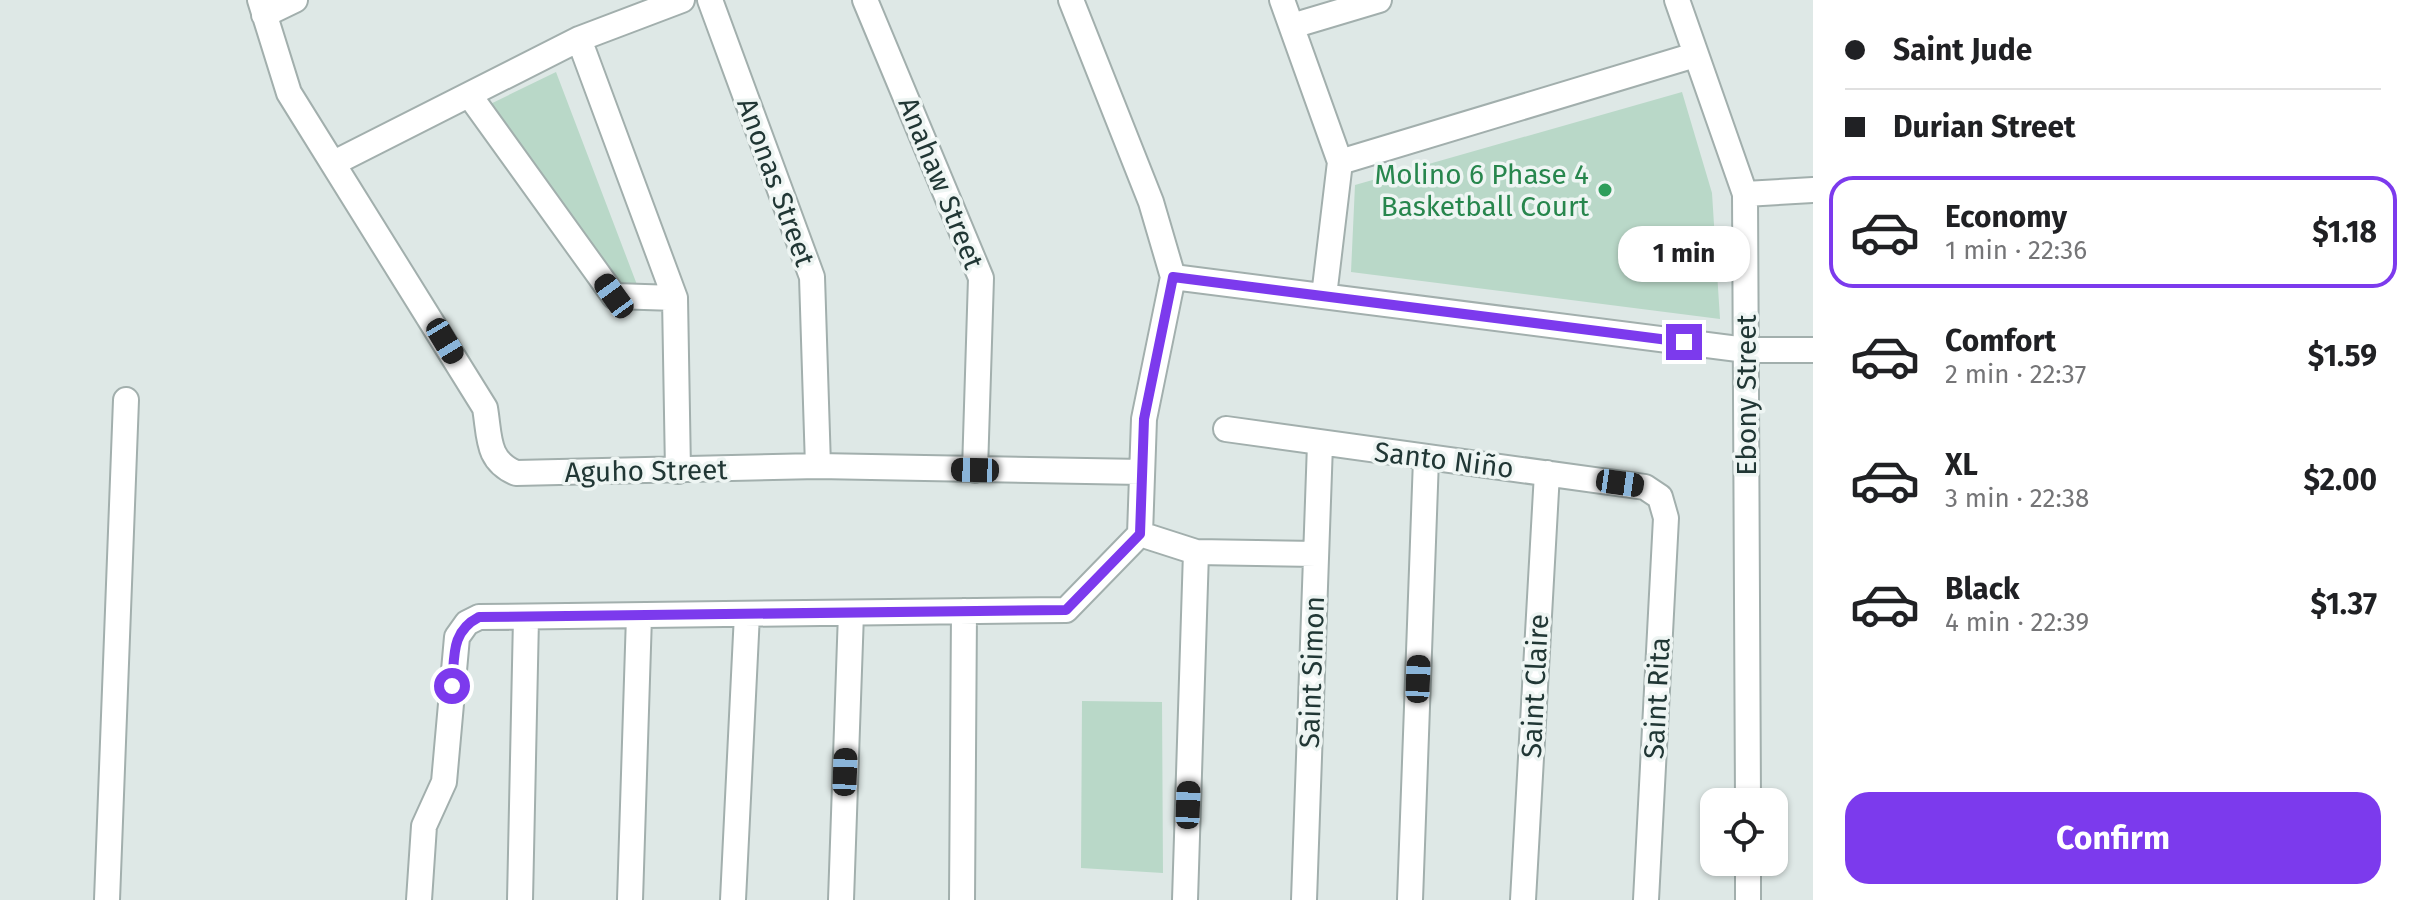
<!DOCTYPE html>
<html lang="en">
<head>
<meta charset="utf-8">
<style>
	:root { --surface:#fff; --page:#f2f2f2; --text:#202124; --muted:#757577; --line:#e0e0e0; --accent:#7c3aed }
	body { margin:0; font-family:"Fira Sans",sans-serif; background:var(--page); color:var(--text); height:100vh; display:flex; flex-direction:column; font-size:30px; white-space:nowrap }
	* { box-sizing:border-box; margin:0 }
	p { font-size:26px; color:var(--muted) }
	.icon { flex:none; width:44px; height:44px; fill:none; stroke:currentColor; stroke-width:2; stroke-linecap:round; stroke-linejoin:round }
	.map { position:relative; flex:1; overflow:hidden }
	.sheet { display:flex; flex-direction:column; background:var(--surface); width:600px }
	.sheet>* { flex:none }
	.hud { display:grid; align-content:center; height:176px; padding:0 32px; background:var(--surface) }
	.fabs { position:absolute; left:1700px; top:788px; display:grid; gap:16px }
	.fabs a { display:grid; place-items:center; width:88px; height:88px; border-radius:16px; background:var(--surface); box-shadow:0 2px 6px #0004; font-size:40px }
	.end { position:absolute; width:36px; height:36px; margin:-18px; border:10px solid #7c3aed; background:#fff; box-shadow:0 0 0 4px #fff }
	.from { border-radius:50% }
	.bubble { position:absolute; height:56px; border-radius:24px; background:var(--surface); box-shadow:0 2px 6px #0004; font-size:26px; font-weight:700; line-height:56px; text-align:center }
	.car { position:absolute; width:24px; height:48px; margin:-24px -12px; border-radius:10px; box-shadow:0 0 6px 2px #0007; background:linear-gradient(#222 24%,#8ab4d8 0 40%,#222 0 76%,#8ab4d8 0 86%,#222 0) }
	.hud b { display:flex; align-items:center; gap:28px; height:76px; font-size:30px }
	.hud b+b { border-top:2px solid var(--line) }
	.hud i { width:20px; height:20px; background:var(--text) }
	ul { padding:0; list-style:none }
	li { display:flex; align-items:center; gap:24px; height:112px; margin:0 16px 12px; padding:0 16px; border:4px solid transparent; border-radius:24px }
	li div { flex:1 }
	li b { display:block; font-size:30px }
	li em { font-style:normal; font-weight:700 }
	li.on { border-color:var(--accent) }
	li>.icon { width:72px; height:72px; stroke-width:1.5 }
	.cta { display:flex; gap:16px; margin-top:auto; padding:16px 32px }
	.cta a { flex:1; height:92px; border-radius:24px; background:var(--accent); color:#fff; font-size:32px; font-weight:700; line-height:92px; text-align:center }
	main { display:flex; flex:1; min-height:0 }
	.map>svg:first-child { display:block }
	.park { fill:#b9d8c8 }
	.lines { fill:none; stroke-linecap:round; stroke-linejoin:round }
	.minor-casing { stroke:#a2afad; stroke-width:28 }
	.minor { stroke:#fff; stroke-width:24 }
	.route { stroke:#7c3aed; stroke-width:10 }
	.leisure-dot { fill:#2e9e5b; stroke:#eef5f3; stroke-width:3 }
	.labels { text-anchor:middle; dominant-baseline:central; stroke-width:7; stroke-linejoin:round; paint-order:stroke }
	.leisure-label { font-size:28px; fill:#27864d; stroke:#eef5f3; text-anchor:end }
	.street-label { font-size:28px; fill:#213735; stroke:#eef5f3 }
</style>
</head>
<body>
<main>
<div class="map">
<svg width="1813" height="900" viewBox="0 0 1813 900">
	<rect width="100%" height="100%" fill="#dee8e6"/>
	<path class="park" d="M556,72L639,290H616L482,108Z
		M1682,92L1712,193L1720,319L1351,272L1355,185Z
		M1082,701L1162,702L1163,873L1081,868Z"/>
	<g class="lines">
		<g class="minor-casing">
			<path id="minor" d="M260,0L289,93L485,408C490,437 486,460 516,473L818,466L1142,472
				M710,0L812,277L818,466
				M865,0L981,278L975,470
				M1282,0L1340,162L1324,296
				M1677,0L1745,194L1748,802
				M264,15L295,0
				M1292,26L1379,0
				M579,39L675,298L678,471
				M470,96L614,296L675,298
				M1340,162L1695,55
				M334,163L579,39L682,0
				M1745,194L1813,190
				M1173,277L1746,350H1813
				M1226,429L1645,487L1660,497L1666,518L1646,900
				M1140,534L1196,552L1316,554
				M1748,862V900
				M107,900L126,400
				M419,900L424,826L444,782L457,637L467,623L479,617L1066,610L1140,534L1144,419L1173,277L1151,202L1071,0
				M520,900L526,618
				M630,900L639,616
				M733,900L747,614
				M841,900L851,613
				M962,900L964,611
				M1185,900L1196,552
				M1304,900L1320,444
				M1410,900L1426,459
				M1523,900L1547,473"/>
		</g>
		<use href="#minor" class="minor"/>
	</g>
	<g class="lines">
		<path class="route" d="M452,686C455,657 450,632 479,617L1066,610L1140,534L1144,419L1173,277L1684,342"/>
	</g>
	<circle class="leisure-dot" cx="1605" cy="190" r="8"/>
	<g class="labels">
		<g class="leisure-label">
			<text x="1589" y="174">Molino 6 Phase 4<tspan x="1589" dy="32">Basketball Court</tspan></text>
		</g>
		<g class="street-label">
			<text transform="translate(776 182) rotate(70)">Anonas Street</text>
			<text transform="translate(941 183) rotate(68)">Anahaw Street</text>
			<text transform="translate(1746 395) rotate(-90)">Ebony Street</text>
			<text transform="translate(1444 460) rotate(7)">Santo Niño</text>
			<text transform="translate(646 471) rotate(-1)">Aguho Street</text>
			<text transform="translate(1312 672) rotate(-88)">Saint Simon</text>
			<text transform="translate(1535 686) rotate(-87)">Saint Claire</text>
			<text transform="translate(1657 698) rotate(-87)">Saint Rita</text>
		</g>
	</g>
</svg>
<div class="fabs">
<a><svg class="icon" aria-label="locate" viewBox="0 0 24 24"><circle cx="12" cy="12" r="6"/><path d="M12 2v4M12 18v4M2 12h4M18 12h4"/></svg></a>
</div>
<i class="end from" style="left:452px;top:686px"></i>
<i class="end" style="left:1684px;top:342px"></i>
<div class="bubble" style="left:1618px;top:226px;width:132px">1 min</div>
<i class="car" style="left:614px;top:296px;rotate:324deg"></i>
<i class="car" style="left:445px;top:341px;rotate:149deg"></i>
<i class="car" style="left:975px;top:470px;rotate:271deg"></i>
<i class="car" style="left:1620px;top:483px;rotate:98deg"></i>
<i class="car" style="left:1418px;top:679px;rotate:2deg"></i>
<i class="car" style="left:845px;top:772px;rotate:2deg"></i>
<i class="car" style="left:1188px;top:805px;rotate:2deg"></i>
</div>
<section class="sheet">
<div class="hud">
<b><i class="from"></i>Saint Jude</b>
<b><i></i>Durian Street</b>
</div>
<ul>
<li class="on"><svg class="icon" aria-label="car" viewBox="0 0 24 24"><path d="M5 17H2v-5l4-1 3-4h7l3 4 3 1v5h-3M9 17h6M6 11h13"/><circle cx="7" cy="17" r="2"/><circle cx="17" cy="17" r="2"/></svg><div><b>Economy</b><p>1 min · 22:36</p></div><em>$1.18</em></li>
<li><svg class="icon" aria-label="car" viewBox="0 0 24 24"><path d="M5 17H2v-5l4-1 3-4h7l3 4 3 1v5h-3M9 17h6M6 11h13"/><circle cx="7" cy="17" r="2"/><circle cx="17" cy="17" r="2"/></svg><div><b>Comfort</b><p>2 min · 22:37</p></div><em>$1.59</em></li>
<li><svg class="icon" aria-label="car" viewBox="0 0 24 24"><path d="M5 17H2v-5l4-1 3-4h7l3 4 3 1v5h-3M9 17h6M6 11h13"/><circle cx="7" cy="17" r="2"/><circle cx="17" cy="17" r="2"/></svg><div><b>XL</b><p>3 min · 22:38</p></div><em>$2.00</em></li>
<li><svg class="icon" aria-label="car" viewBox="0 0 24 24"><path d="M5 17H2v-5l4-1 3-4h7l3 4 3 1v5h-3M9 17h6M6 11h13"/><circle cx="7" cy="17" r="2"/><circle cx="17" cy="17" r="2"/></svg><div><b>Black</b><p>4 min · 22:39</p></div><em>$1.37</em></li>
</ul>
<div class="cta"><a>Confirm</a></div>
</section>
</main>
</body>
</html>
